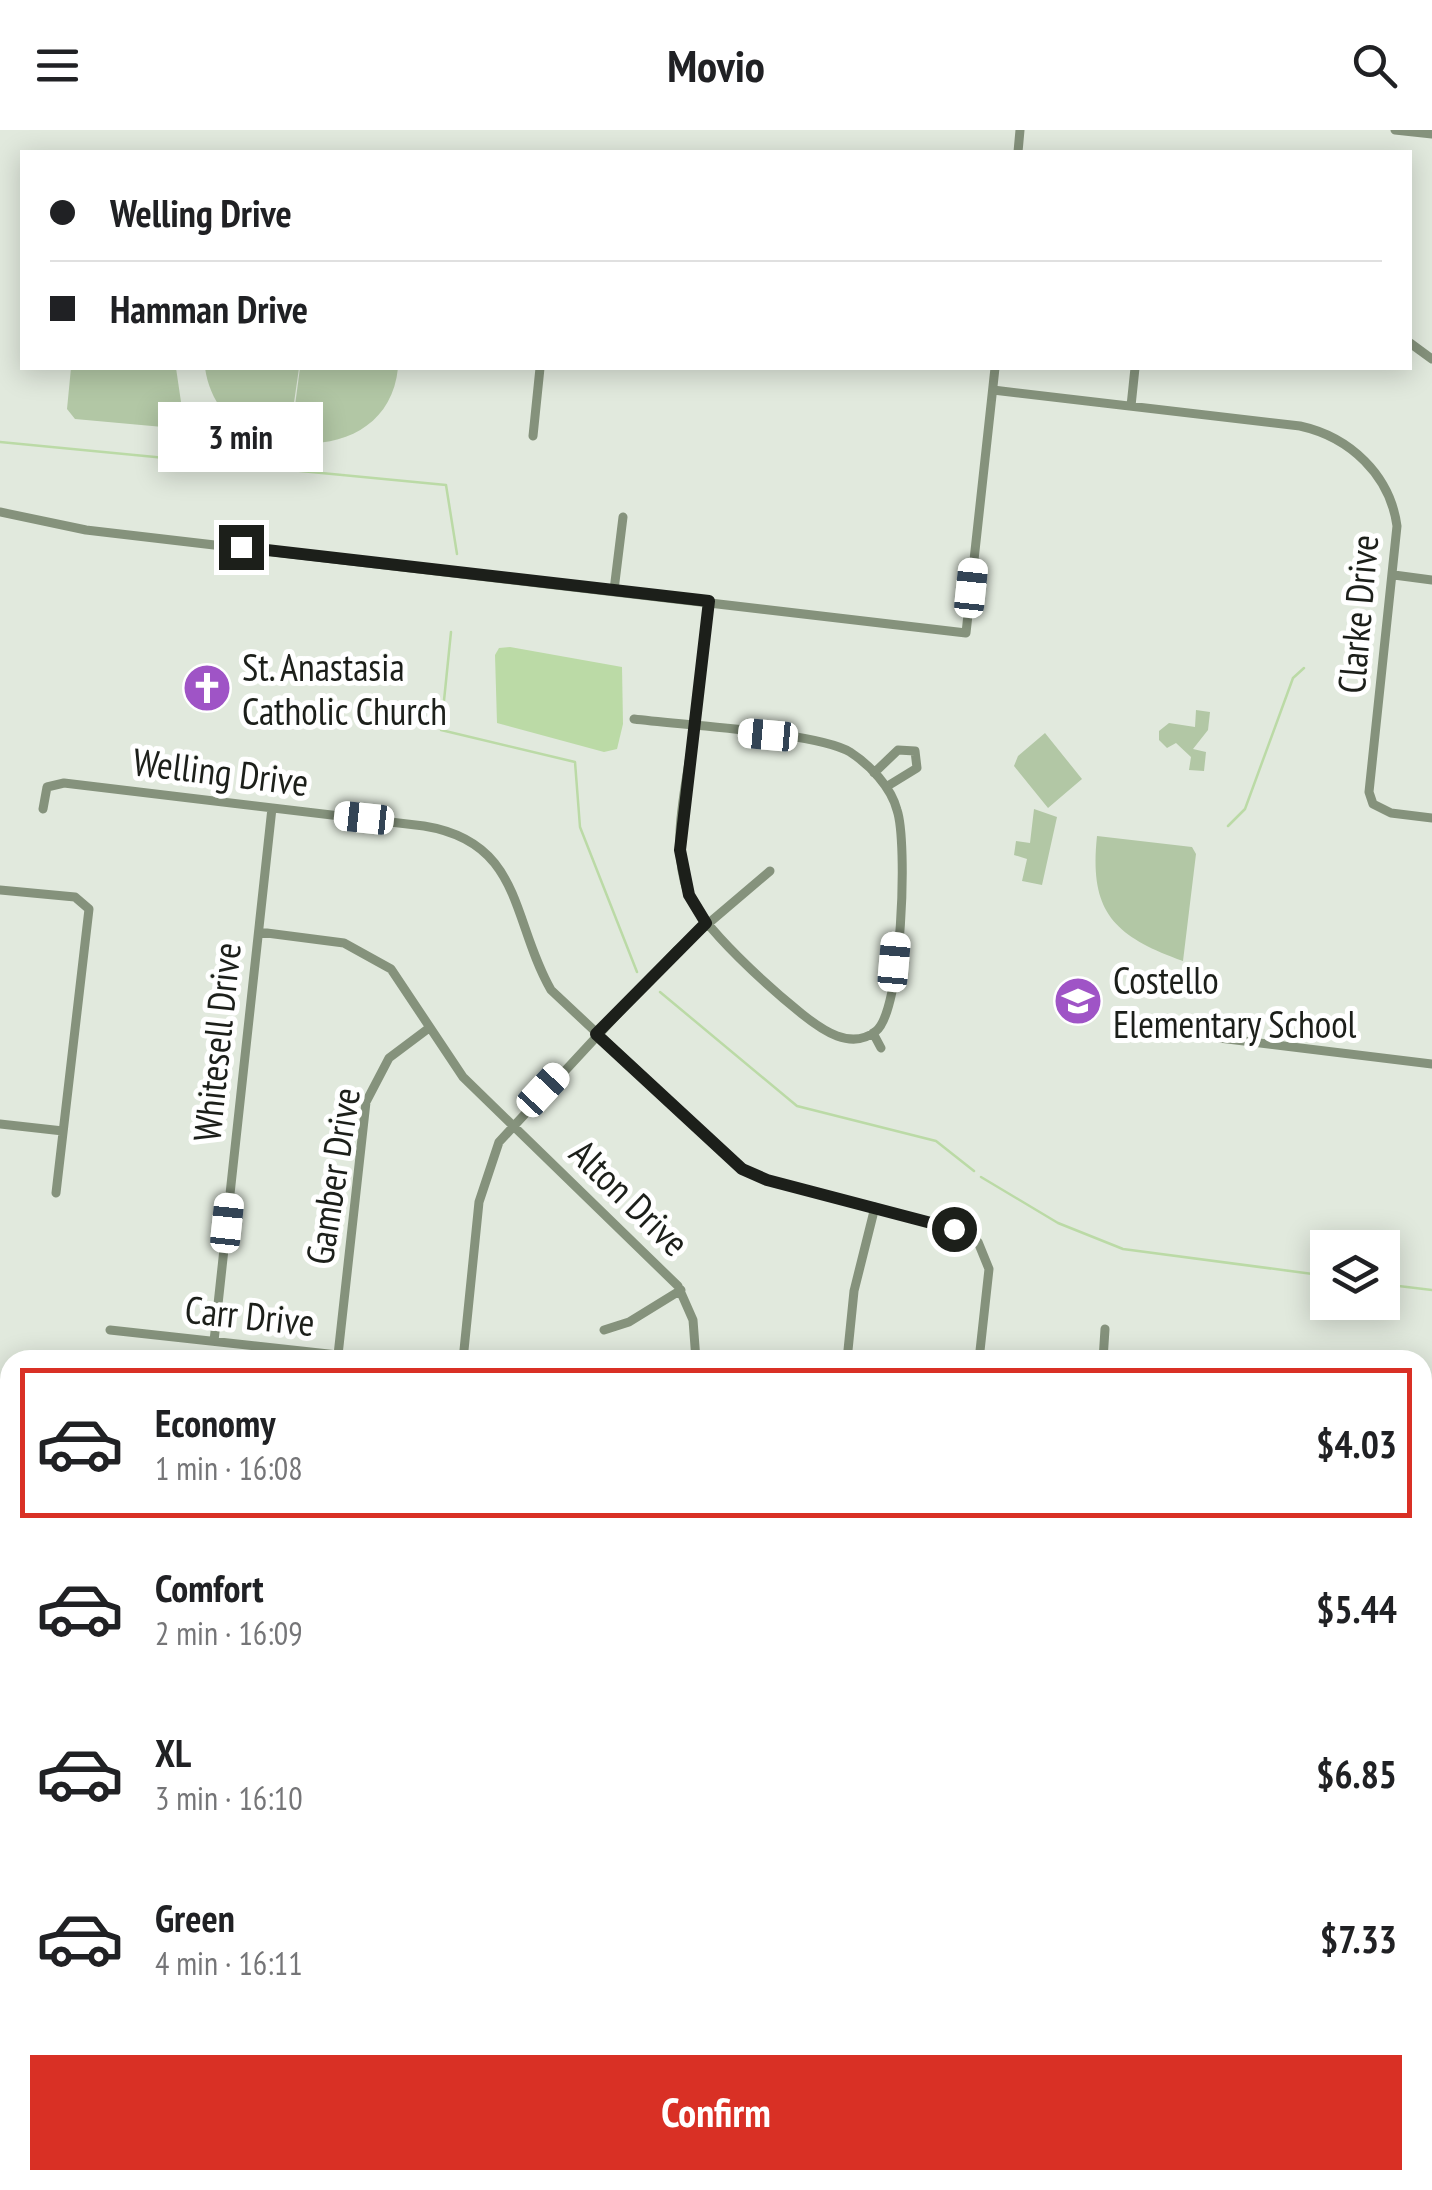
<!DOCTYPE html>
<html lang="en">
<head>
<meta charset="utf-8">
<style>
	:root { --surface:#fff; --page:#f2f2f2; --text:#202124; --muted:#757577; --line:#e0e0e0; --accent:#d93025 }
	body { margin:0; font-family:"PT Sans Narrow",sans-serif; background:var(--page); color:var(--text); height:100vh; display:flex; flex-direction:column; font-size:38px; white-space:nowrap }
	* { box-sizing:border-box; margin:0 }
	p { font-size:32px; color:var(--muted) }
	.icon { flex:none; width:55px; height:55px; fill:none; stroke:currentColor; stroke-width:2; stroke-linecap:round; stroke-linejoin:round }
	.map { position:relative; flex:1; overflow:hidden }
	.drawer { position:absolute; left:0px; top:1220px; width:1432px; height:840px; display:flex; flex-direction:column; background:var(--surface); border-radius:30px 30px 0 0; box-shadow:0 5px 25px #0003 }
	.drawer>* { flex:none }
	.hud { position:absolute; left:20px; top:20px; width:1392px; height:220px; border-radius:0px; box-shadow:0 5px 25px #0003; display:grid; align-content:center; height:220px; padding:0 30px; background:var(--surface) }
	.tools { position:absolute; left:1310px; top:1100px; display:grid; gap:20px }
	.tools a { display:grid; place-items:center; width:90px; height:90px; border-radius:0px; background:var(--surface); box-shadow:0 5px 25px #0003; font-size:50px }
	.end { position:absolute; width:45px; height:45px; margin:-22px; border:12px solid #1c1f1a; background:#fff; box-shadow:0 0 0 5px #fff }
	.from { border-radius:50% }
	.bubble { position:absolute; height:70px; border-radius:0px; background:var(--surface); box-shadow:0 5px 25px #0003; font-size:32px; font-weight:800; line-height:70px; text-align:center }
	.car { position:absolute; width:30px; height:60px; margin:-30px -15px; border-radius:12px; box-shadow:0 0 8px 2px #0007; background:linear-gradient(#fff 24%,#345 0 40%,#fff 0 76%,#345 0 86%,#fff 0) }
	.hud b { display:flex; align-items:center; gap:35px; height:95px; font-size:38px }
	.hud b+b { border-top:2px solid var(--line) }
	.hud i { width:25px; height:25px; background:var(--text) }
	ul { padding:18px 0 0; list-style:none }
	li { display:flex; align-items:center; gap:30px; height:150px; margin:0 20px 15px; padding:0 10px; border:5px solid transparent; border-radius:0px }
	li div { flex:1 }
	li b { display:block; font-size:38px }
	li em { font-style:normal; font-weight:800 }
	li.active { border-color:var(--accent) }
	li>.icon { width:90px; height:90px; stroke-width:1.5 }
	.cta { display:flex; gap:20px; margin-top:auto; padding:20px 30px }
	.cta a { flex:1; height:115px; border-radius:0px; background:var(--accent); color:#fff; font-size:40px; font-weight:800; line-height:115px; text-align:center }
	header { display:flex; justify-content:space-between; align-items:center; height:130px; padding:0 30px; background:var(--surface); font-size:45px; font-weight:800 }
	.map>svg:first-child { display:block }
	.green { fill:#b2c7a5 }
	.water { fill:#bbdaa6 }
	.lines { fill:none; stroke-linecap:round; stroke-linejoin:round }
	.stream { stroke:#bbdaa6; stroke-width:2.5 }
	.street { stroke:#85927c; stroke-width:9 }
	.secondary { stroke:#57694a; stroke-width:12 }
	.route { stroke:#1c1f1a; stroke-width:12 }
	.labels { text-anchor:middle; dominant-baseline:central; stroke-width:10; stroke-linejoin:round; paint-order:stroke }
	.street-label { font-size:38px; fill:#1c1f1a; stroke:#fff }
	.poi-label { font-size:38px; fill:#1c1f1a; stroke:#fff; text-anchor:start }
</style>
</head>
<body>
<header><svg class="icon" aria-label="menu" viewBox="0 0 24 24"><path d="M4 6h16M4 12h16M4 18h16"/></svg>Movio<svg class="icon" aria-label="search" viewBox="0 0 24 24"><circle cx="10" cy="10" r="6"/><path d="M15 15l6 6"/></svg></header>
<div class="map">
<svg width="1432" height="2060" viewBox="0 0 1432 2060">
	<rect width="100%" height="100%" fill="#e1e9dd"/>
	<path class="green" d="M71,238H176L185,299L75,289L67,279Z
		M205,238H299L288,314C244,307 212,284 205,238Z
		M300,238H398C392,296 343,318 290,313Z
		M1196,580L1210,582L1208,600L1193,619L1206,622L1204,641L1189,640L1191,627L1176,613L1167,618L1159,610V601L1169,593L1195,597Z
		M1045,603L1082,649L1048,678L1014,636L1018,626Z
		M1034,679L1057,687L1042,755L1022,751L1027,729L1014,725L1016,711L1030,713Z
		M1097,706L1192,717L1196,724L1183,831C1113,806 1089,781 1097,706Z
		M0,1252L10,1253V1334L0,1332Z
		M285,2050H549L548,2060H284Z"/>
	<path class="water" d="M510,517L622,537L623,594L617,619L604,622L497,593L495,525L499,518Z"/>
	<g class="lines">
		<path class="stream" d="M0,312L446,355L457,424
			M451,502L441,600L575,632L580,697L637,842
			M1228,696L1245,679L1293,548L1304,538
			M660,862L797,976L936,1011L974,1041
			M981,1047L1058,1093L1123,1119L1328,1146
			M1382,1154L1432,1160"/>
		<path class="street" d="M1395,0L1432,4
			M1018,22L1020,0
			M1410,213L1432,229
			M993,260L1300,296C1350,307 1390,345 1397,396L1369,662L1373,674L1391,683L1432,688
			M1131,276L1135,238
			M533,306L540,238
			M0,382L86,400L966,503L995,238
			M1394,445L1432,450
			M614,460L623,387
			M634,589C681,595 817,602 850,622C870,635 891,657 897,680C908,712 902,881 876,901C851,921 822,900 802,884C771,859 702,798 688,763C669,713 688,650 694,599C699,556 703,513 709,471
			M874,643L898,620L915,621L917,638L886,657
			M43,679L47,657L64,653L424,696C523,712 511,790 551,860L742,1039L767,1050L942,1095L978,1112L989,1139L979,1230
			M0,760L75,767L89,779L56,1063
			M259,802L344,813L391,839L463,947L678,1156L693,1190L696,1230
			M873,903L881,918
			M1203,906L1432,934
			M0,994L63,1001
			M110,1200L383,1230
			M604,1200L629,1192L681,1160
			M214,1211L272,678
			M338,1225L366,972L389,928L429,898
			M463,1230L479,1072L499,1012L676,821L770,741
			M847,1230L854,1161L875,1077
			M1103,1230L1105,1199
			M1422,1327L1432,1328
			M1422,1750L1432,1751
			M0,1799L10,1793
			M1422,1837L1432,1824
			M1422,1998L1432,1999
			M103,2060L104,2050
			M221,2060L224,2050
			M606,2060L607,2050
			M829,2060V2050
			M1008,2060L1010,2050
			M1145,2060L1146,2050
			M1276,2060L1277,2050"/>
		<path class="secondary" d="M0,1452L10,1453
			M1428,1616L1426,1607L1432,1597"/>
	</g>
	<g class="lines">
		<path class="route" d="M241,417L709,471L680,720L689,765L706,793L596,904L742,1039L767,1050L954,1099"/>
	</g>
	<defs>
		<g id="church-disc" transform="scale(2.5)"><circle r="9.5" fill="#9f54c6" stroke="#fff"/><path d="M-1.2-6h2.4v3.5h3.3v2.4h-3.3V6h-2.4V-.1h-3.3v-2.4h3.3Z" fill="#fff"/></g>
		<g id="school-disc" transform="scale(2.5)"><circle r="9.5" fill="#9f54c6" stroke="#fff"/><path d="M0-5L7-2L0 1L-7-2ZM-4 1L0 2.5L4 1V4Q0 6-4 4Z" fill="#fff"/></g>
	</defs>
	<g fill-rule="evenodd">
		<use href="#church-disc" x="207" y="558"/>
		<use href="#school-disc" x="1078" y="871"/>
	</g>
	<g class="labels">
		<g class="street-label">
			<text transform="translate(1357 484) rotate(-85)">Clarke Drive</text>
			<text transform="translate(221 641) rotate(7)">Welling Drive</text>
			<text transform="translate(216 912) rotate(-84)">Whitesell Drive</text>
			<text transform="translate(332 1046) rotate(-81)">Gamber Drive</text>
			<text transform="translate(630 1067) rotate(44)">Alton Drive</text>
			<text transform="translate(250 1185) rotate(6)">Carr Drive</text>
		</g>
		<g class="poi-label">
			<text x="242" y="536">St. Anastasia<tspan x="242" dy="44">Catholic Church</tspan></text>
			<text x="1113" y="849">Costello<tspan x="1113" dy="44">Elementary School</tspan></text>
		</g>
	</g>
</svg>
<div class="tools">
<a><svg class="icon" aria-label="layers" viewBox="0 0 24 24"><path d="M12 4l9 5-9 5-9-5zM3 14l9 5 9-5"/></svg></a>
</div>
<i class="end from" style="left:954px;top:1099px"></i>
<i class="end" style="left:241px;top:417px"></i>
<div class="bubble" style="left:158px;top:272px;width:165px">3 min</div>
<i class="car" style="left:971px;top:458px;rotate:6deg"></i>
<i class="car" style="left:768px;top:605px;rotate:275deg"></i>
<i class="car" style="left:364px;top:688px;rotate:276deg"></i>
<i class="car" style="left:894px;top:832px;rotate:5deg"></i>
<i class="car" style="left:543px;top:960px;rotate:43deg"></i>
<i class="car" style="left:227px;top:1093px;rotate:6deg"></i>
<div class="hud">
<b><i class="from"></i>Welling Drive</b>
<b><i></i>Hamman Drive</b>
</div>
<section class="drawer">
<ul>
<li class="active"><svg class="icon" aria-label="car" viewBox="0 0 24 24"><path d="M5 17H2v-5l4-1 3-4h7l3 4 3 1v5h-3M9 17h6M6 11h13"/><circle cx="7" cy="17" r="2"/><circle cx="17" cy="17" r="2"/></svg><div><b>Economy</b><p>1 min · 16:08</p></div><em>$4.03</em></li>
<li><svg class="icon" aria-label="car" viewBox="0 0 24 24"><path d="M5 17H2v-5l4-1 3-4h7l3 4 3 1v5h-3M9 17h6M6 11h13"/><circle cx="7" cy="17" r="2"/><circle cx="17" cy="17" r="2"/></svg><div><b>Comfort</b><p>2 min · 16:09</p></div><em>$5.44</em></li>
<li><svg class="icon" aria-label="car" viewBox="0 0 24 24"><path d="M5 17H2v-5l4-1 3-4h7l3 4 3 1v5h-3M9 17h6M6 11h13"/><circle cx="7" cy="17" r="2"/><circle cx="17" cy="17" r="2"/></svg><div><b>XL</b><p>3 min · 16:10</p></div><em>$6.85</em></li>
<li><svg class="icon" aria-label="car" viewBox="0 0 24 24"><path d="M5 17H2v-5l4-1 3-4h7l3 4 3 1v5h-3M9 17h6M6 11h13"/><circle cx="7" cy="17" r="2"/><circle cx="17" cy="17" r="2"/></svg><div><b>Green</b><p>4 min · 16:11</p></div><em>$7.33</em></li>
</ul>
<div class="cta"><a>Confirm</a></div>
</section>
</div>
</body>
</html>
